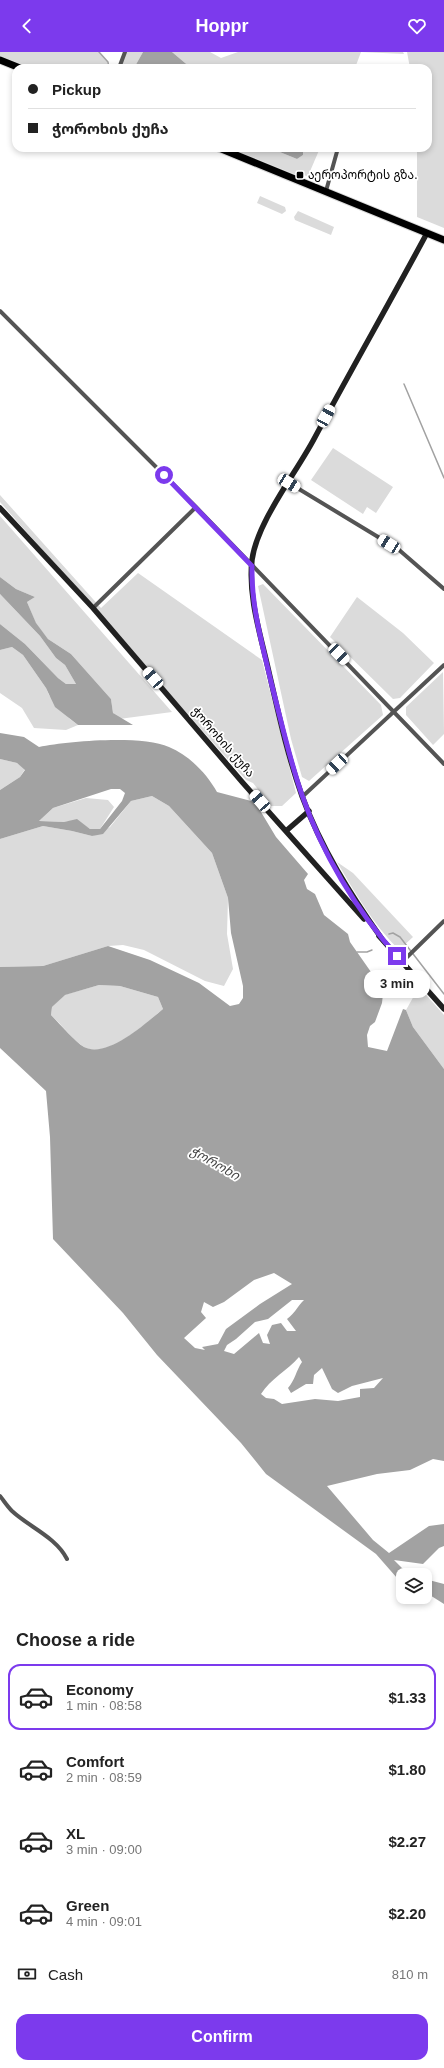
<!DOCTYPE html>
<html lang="en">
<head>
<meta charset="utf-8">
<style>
	:root { --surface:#fff; --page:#f2f2f2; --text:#222; --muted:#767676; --line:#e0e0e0; --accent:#7c3aed }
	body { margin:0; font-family:Helvetica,"Noto Sans Georgian",sans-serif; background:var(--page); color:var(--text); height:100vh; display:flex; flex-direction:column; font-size:15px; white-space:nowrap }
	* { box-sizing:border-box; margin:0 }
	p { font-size:13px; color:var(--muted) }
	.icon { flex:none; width:22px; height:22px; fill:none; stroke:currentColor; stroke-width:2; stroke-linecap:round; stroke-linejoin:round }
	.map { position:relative; height:1564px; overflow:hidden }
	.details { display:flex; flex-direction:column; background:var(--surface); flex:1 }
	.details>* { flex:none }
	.guide { position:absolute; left:12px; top:12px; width:420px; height:88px; border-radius:12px; box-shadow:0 2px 6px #0003; display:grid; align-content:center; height:88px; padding:0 16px; background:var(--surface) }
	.controls { position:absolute; left:396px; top:1516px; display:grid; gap:8px }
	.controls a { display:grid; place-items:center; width:36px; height:36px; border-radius:8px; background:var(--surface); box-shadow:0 2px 6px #0003; font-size:20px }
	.end { position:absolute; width:18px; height:18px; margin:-9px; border:5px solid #7c3aed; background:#fff; box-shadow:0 0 0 2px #fff }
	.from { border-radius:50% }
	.bubble { position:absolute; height:28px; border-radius:12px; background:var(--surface); box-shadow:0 2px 6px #0003; font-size:13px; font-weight:800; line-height:28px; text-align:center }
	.car { position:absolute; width:12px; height:24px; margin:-12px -6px; border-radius:5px; box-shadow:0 0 3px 1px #0007; background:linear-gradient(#fff 24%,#345 0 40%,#fff 0 76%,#345 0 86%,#fff 0) }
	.guide b { display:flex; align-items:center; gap:14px; height:38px; font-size:15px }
	.guide b+b { border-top:1px solid var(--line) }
	.guide i { width:10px; height:10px; background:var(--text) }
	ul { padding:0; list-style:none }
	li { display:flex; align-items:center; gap:12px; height:66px; margin:0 8px 6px; padding:0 8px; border:2px solid transparent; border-radius:12px }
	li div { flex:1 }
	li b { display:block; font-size:15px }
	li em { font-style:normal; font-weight:800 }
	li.current { border-color:var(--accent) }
	li>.icon { width:36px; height:36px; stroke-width:1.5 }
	h2 { padding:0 16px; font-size:18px; line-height:48px }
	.pay { display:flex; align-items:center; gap:10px; height:44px; padding:0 16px; font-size:15px }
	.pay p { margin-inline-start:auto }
	.action { display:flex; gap:8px; margin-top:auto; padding:8px 16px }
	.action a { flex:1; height:46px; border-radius:12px; background:var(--accent); color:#fff; font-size:16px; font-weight:800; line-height:46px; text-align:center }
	header { display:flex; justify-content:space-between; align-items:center; height:52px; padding:0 16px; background:var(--accent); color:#fff; font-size:18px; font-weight:800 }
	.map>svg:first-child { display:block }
	.green { fill:#dbdbdb }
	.water { fill:#a2a2a2; fill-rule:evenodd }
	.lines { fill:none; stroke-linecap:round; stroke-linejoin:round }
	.stream { stroke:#a2a2a2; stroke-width:1.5 }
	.highway-casing { stroke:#dbdbdb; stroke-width:9 }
	.street { stroke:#545454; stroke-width:4 }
	.secondary { stroke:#212121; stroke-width:5.5 }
	.highway { stroke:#000; stroke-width:7 }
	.route { stroke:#7c3aed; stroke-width:5 }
	.poi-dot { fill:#000; stroke:#fff; stroke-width:1.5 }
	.labels { text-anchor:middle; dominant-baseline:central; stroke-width:3.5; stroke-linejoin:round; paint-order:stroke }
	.poi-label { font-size:12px; fill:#000; stroke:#fff; text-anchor:start }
	.street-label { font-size:12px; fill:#000; stroke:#fff }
	.water-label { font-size:13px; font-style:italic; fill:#434343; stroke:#fff }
</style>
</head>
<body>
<header><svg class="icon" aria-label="back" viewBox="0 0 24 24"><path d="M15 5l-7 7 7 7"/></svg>Hoppr<svg class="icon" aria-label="heart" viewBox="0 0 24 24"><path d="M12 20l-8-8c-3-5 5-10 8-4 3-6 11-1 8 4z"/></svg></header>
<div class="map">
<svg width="444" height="1564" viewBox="0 0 444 1564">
	<rect width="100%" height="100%" fill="#fff"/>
	<path class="green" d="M0,0H99L108,10L110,16H32L0,4Z
		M125,0H143L134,16H119Z
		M172,0H210L221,6L238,0H403L404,2L361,0L355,16H191Z
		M407,0H444V176L417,165V96H428V16H410Z
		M230,96H270L297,107L303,103V96H320L308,124L294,122Z
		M260,144L285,155L286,159L282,162L257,151Z
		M298,159L334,175L331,183L295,168L294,165Z
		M333,396L393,435L376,461L367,455L363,462L311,428Z
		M0,443L101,556L138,521L262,608L296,741L282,754H271L253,731L246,728L0,450Z
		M0,464L172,660L119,667L113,661L111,647L71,602L48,587L36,572L27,550L35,545L16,537L0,525Z
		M263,532L381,653L383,663L309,729L302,725L291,687L258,534Z
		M0,542L40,584L56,606L65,613L76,632H66L58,626L25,592L0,572Z
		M357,545L403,581L434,611L400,646L393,647L330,585Z
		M12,595L23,603L46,636L49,643L70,667L78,673L66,678L34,676L22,656L0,641V598Z
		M443,620L444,682L433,693L406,663V655Z
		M0,707L17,711L25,717L20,725L0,738Z
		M152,744L169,754L212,801L228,846L227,882L233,917L224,934L205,929L144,898L123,893L108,894L43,914L0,915V787L43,774L72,779L92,784L110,775L131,749Z
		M86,746L108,748L114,755L100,777H90L77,768L64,770L39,769L53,756Z
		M337,810L353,821L413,885L399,898C373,872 355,841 337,810Z
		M99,933L120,934L158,945L163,957C146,971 107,1008 84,995C74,989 60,971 51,963L52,955L64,943Z
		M419,935L444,963V1017L413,975L406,958Z"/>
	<path class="water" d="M143,0H172L191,16H134Z
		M270,96H303V103L297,107Z
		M0,525L16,537L35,545L27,550L36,571L48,587L71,602L111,647L113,661L133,673H78L55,655L46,636L23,603L12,595L0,598V572L25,592L58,626L66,632H76L65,613L56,606L40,584L0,542Z
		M0,681L24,685L39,695C68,689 142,683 169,695C189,703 207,722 217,740L255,750L276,785L308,822L304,828L307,837L315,842L324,863L348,882L350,890L378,930L377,939L383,942L382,951L375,970L370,974L367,983L368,995L387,999L403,957L406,958L413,975L444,1017V1409L433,1407L410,1418L377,1422L327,1434L373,1488L389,1501L429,1474L444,1472V1494L439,1496L423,1512L394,1508L406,1520L414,1523H403V1529L397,1526L376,1502L266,1422L241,1391L157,1303L123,1261L53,1187L50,1085L46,1039L0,996V915L43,914L108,894L150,908L199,931L230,954L239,952L243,946V934L231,881L228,846L212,801L169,754L152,744L131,749L103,782L92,784L72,779L43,774L0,787V738L20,725L25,718L17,711L0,707ZM111,737H120L125,741L122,749L100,777H90L77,767L64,770L39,769L53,756ZM99,933L120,934L158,945L163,957C146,971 107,1007 84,995C74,989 60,972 51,963L52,955L65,943ZM274,1221L292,1232L260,1252L226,1277L218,1292L202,1295L205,1298L195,1296L184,1286L206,1266L201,1260L204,1250L213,1255L224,1250L254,1228ZM292,1248H304C297,1255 295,1261 287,1267L296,1279H287L281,1271L272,1273L267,1283L270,1292L263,1291L259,1281L234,1302L224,1299L227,1293L236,1287L255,1270L268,1267ZM299,1305L302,1310C296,1319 295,1328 288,1336L291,1341L306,1332H313L314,1323L322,1316L332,1337L338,1341L352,1334L383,1326L374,1336L360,1337V1345L338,1349L315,1347L282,1352L274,1347L266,1346L261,1342C270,1327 288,1318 299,1305Z
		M425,1527L444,1532V1552L425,1540Z"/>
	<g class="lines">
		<path class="stream" d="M99,0L108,10L109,16
			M404,332L444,426
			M389,882L393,881L400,885L444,942
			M357,900H367L372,898"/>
		<g class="highway-casing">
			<path id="highway" d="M0,8L20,16
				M219,96L444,188"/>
		</g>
		<path class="street" d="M119,16L125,0
			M326,139L338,96
			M0,259L196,455L444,712
			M289,431L398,497L444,537
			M93,556L196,455
			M302,745L444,613
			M402,910L444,869
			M0,1444C4,1449 7,1454 12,1459C29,1475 56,1485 67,1507"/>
		<path class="secondary" d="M0,456L93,556L243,731L364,867
			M286,779L309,759
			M379,884L444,957
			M382,887C350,842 321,796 302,744C287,702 278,659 268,616C260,581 248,544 252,508C257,470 296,421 314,387C351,318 390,250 427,181"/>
		<use href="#highway" class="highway"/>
	</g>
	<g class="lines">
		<path class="route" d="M164,423L252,514C251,554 262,591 271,630C281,668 289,706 302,743C322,801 356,858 397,904"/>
	</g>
	<rect class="poi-dot" x="296" y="119" width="8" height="8" rx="2"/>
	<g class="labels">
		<g class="poi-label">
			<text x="308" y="123">აეროპორტის გზა.</text>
		</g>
		<g class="street-label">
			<text transform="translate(223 690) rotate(49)">ჭოროხის ქუჩა</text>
		</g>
		<g class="water-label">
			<text transform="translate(215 1111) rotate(30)">ჭოროხი</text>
		</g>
	</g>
</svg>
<div class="controls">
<a><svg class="icon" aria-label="layers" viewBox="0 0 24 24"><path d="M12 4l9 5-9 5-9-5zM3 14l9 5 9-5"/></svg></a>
</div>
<i class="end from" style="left:164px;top:423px"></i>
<i class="end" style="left:397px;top:904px"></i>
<div class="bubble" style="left:364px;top:918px;width:66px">3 min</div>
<i class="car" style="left:326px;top:364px;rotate:29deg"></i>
<i class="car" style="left:289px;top:431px;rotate:121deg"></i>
<i class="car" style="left:389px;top:492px;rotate:302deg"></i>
<i class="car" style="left:339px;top:602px;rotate:136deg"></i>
<i class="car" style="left:153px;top:626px;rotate:319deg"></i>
<i class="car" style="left:337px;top:712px;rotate:227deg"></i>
<i class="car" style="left:260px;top:749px;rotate:319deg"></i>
<div class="guide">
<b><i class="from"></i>Pickup</b>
<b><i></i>ჭოროხის ქუჩა</b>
</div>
</div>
<section class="details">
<h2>Choose a ride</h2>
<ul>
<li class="current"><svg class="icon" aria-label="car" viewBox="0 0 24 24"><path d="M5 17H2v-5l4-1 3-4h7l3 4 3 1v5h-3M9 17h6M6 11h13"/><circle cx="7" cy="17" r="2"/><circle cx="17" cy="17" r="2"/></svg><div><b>Economy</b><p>1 min · 08:58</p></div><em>$1.33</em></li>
<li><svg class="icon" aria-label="car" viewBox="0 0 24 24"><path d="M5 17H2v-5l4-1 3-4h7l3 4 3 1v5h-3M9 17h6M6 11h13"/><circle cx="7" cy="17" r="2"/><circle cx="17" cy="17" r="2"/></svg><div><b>Comfort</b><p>2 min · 08:59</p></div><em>$1.80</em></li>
<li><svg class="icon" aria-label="car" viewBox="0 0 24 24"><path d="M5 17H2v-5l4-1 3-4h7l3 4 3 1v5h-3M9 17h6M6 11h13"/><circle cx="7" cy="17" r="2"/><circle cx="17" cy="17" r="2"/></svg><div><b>XL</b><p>3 min · 09:00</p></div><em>$2.27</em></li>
<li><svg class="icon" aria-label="car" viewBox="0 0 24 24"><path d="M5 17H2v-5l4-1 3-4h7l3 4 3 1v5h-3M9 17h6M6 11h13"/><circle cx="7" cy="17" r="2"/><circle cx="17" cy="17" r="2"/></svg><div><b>Green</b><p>4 min · 09:01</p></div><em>$2.20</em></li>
</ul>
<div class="pay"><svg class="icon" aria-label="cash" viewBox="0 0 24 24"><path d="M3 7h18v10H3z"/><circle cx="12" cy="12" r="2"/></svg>Cash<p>810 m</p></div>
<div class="action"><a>Confirm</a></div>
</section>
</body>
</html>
